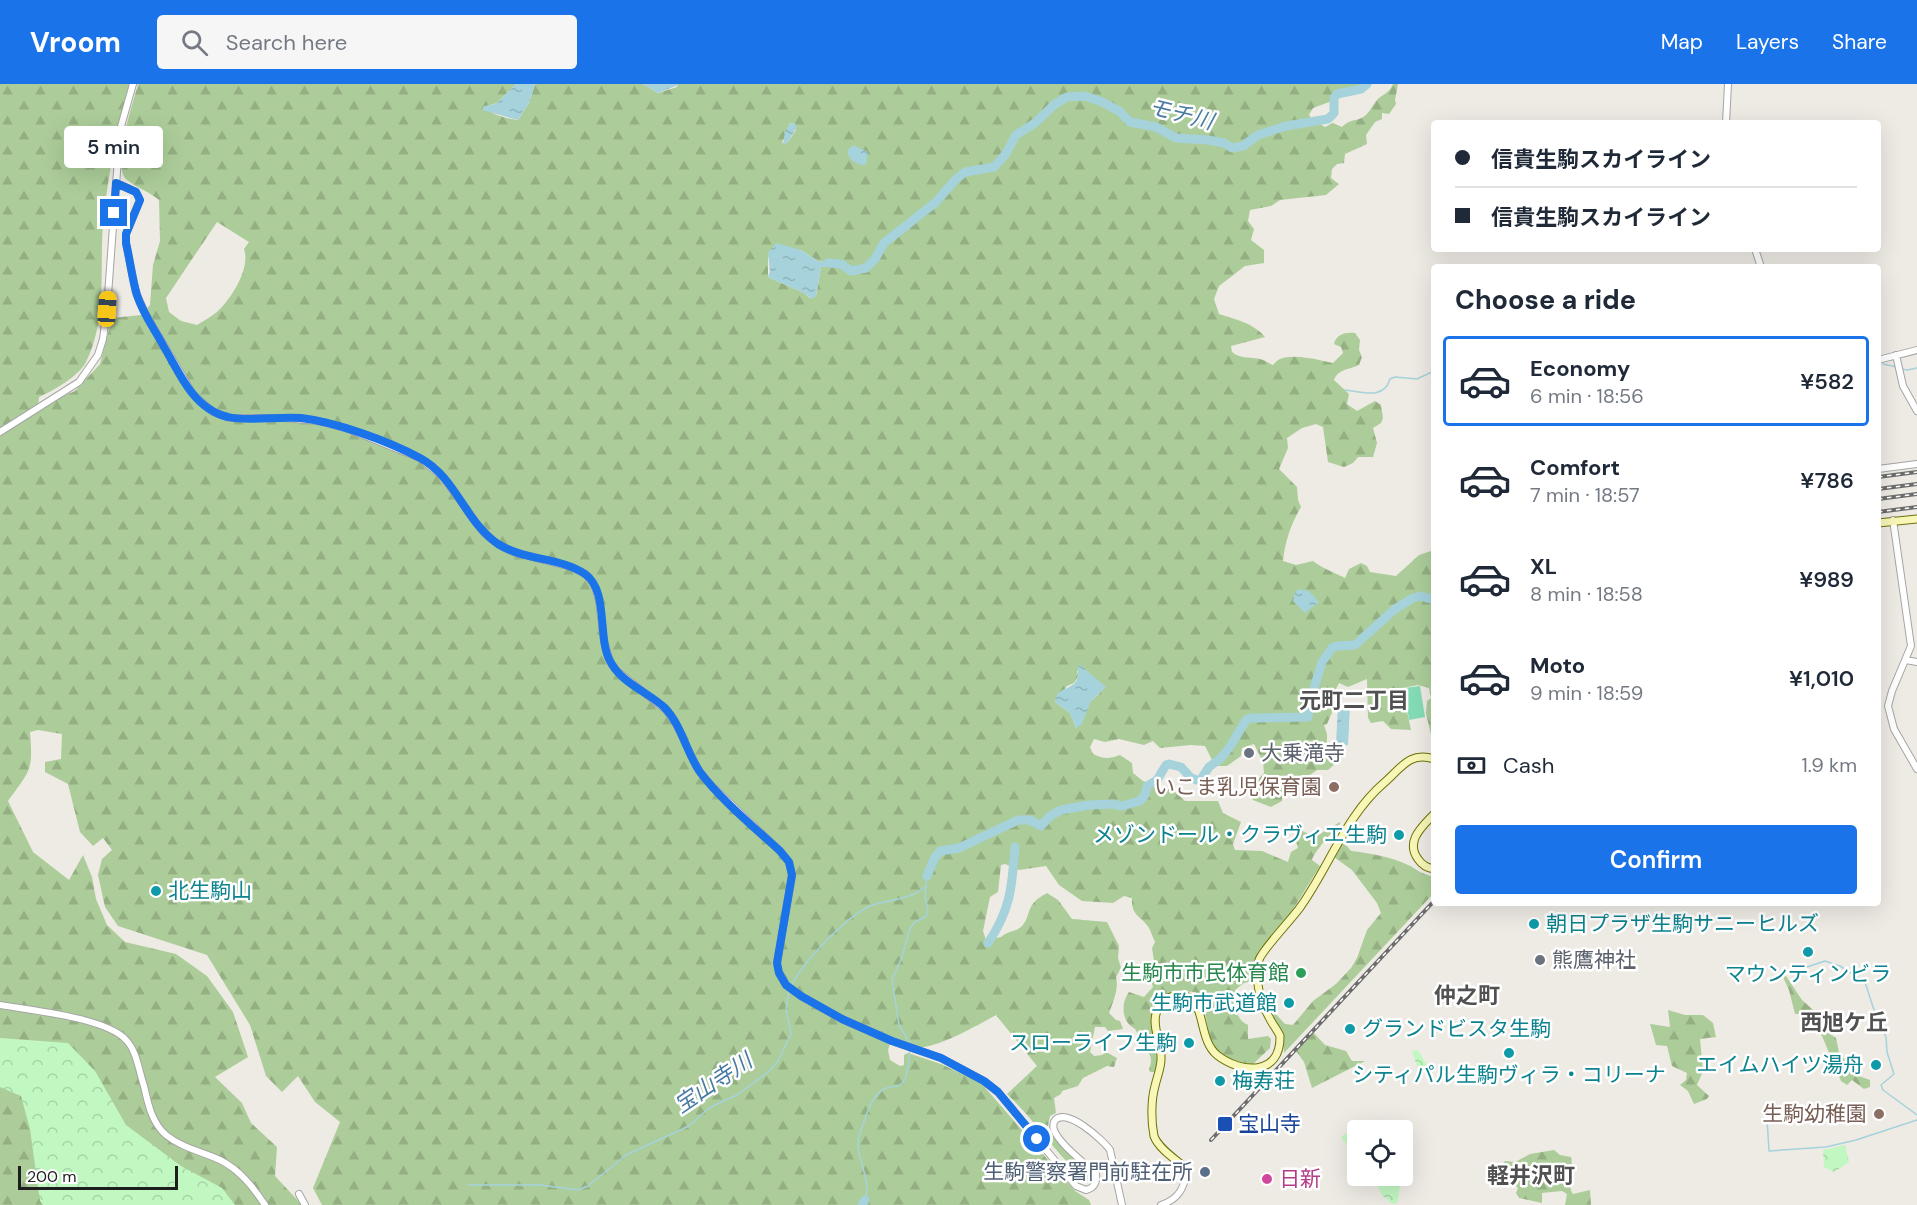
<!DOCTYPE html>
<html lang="en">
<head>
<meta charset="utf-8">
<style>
	:root { --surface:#fff; --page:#f6f6f7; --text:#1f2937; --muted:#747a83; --line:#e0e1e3; --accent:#1a73e8 }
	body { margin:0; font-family:"DM Sans","Noto Sans JP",sans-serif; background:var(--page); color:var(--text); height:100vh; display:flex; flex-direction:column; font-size:22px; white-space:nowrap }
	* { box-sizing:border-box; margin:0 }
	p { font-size:20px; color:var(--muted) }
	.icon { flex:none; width:33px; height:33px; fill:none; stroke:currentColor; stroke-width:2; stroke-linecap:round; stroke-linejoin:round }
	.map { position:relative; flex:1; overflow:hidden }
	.panel { position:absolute; left:1431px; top:180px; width:450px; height:642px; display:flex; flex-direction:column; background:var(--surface); border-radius:6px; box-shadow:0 6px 24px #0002 }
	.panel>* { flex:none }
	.hud { position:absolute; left:1431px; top:36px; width:450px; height:132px; border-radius:6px; box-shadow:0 6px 24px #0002; display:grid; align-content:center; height:132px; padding:0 24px; background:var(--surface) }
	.buttons { position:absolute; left:1347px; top:1036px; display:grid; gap:12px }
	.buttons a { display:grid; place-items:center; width:66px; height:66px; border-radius:6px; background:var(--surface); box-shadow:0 6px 24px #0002; font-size:30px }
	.scale { position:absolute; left:18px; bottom:15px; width:160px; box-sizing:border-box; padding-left:6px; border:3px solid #1e1e1e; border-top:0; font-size:16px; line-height:21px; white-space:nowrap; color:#1e1e1e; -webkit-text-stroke:4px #fff; paint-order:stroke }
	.end { position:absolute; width:27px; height:27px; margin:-14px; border:8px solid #1a73e8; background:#fff; box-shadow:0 0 0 3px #fff }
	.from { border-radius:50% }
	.bubble { position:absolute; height:42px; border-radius:6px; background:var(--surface); box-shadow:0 6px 24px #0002; font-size:20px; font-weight:600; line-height:42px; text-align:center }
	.car { position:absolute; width:18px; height:36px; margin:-18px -9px; border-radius:8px; box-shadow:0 0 4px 2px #0007; background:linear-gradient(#f5c518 24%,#345 0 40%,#f5c518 0 76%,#345 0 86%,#f5c518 0) }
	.hud b { display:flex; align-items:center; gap:21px; height:57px; font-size:22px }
	.hud b+b { border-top:2px solid var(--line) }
	.hud i { width:15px; height:15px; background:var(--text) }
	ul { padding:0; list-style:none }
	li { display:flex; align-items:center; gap:18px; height:90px; margin:0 12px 9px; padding:0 12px; border:3px solid transparent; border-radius:6px }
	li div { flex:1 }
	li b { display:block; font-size:22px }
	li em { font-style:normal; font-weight:600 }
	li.selected { border-color:var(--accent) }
	li>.icon { width:54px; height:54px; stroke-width:1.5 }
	h2 { padding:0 24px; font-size:27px; line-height:72px }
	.pay { display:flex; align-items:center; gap:15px; height:66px; padding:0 24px; font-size:22px }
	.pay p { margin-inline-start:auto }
	.button { display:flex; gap:12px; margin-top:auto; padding:12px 24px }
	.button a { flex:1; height:69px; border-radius:6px; background:var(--accent); color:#fff; font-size:24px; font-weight:600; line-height:69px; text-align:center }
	header { display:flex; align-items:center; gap:36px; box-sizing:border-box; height:84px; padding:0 30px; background:var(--accent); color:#fff }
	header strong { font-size:28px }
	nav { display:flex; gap:33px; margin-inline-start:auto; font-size:21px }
	.search { width:420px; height:54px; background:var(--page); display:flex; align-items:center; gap:15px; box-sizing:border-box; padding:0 21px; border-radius:6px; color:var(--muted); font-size:22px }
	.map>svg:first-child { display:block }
	.forest { fill:url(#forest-firs); fill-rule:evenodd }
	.park { fill:url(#park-crowns) }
	.pitch { fill:#83dcb4 }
	.water { fill:url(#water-ripples) }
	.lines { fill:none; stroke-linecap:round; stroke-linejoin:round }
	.stream { stroke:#a5d2db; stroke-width:1.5 }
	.river { stroke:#a5d2db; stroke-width:9 }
	.tertiary-casing { stroke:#a5a5a5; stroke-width:8 }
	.secondary-casing { stroke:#6d7207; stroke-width:9 }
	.tertiary { stroke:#fff; stroke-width:6 }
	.secondary { stroke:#f8f7b8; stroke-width:7 }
	.rail-casing { stroke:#6c6c6c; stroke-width:4 }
	.rail { stroke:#fff; stroke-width:1.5; stroke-dasharray:4.5; stroke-linecap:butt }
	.route { stroke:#1a73e8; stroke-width:8 }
	.worship-dot { fill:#6b7280; stroke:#fff; stroke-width:2 }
	.education-dot { fill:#8d6e63; stroke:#fff; stroke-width:2 }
	.culture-dot { fill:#0f9aa8; stroke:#fff; stroke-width:2 }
	.leisure-dot { fill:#2e9e5b; stroke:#fff; stroke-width:2 }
	.transit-dot { fill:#1a4fb4; stroke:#fff; stroke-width:2 }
	.service-dot { fill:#5c6f8a; stroke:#fff; stroke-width:2 }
	.hotel-dot { fill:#d1479c; stroke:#fff; stroke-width:2 }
	.labels { text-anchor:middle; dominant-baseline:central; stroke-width:5; stroke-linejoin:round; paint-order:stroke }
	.worship-label { font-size:21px; fill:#5b616d; stroke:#fff; text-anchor:start }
	.education-label { font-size:21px; fill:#785e54; stroke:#fff; text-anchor:end }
	.culture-label { font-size:21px; fill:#0d838f; stroke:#fff; text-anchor:end }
	.leisure-label { font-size:21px; fill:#27864d; stroke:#fff; text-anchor:end }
	.transit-label { font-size:21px; fill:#164399; stroke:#fff; text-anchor:start }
	.service-label { font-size:21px; fill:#4e5e75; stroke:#fff; text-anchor:end }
	.hotel-label { font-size:21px; fill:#b23c85; stroke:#fff; text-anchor:start }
	.water-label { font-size:22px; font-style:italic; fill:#497ba3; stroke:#fff }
	.neighbourhood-label { font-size:22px; font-weight:bold; fill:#515151; stroke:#fff }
</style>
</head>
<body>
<header>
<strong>Vroom</strong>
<div class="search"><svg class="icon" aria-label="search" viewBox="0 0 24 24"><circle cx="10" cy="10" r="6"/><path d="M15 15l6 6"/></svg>Search here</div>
<nav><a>Map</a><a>Layers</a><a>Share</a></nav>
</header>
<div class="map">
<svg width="1917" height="1121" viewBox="0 0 1917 1121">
	<defs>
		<pattern id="forest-firs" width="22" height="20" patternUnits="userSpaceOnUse" patternTransform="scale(1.5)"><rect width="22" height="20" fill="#accd99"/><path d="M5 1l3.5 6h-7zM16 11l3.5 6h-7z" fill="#94b083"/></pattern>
		<pattern id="park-crowns" width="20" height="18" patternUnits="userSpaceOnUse" patternTransform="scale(1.5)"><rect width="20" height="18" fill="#c1f8c2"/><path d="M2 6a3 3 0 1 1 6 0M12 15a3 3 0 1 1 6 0" fill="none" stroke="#a5d4a6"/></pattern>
		<pattern id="water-ripples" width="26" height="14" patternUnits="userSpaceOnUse" patternTransform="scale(1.5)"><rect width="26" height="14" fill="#a5d2db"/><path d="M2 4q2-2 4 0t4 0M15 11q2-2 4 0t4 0" fill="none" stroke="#8eb4bc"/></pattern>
	</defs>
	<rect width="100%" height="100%" fill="#eeeae4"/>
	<path class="forest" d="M0,0H129C118,42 109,86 104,130C98,179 109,232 86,278C79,292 53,307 39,313L38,323L75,307L100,280L112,234L141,231L150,221L153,181L160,157L159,116C150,108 137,104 127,96C111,84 133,19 138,0H516L497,19L483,23C491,30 507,35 518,36L529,19L535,0H643L658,9L677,3L678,0H1364C1355,5 1345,4 1335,7L1332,17L1313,24L1309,31L1312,35L1325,43L1333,39L1342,43C1348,37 1352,37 1359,35C1368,32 1371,24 1376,17C1382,10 1389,10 1393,0H1398L1395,16L1396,20L1389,30L1382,29V35L1375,38L1366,51L1367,60L1345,70L1344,79L1337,80L1332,85L1331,94L1339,100L1326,111L1280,116L1271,122L1250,126L1248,137L1254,145L1251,156L1264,166V179L1245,182L1219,202L1214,215L1219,230C1235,235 1255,240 1265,253L1231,262L1232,268C1241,276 1253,272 1263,276C1267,277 1269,280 1273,281C1275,279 1277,276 1280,275C1293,269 1320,276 1333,279L1343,269L1341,263L1334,260C1336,250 1346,248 1355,249L1360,256L1359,266L1362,273L1359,281C1348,286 1338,285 1334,296L1349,310L1347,320L1357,327L1375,317L1381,321L1383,334L1381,339L1373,344L1377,359L1373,373H1358L1353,379L1344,383L1328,378L1323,343L1316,340L1302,344L1287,354L1288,364L1279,385L1297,403L1298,416L1301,423C1291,440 1285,457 1283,477L1296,481L1313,477C1322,484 1335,489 1345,494L1349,485L1361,479L1367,482L1370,488L1396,492L1419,471L1434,466V664L1426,629L1427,617L1431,614L1429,604L1418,601L1402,604L1411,646L1391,645L1383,637L1371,639L1368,634L1367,595L1348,603L1339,599L1335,607L1338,615L1327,640L1324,641L1327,650V662L1341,666L1343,673L1328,686H1317L1293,703L1283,706L1282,717L1271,723L1253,716L1249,706L1264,689L1263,678L1254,660L1242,664L1241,672L1227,682H1215L1205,662L1191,661L1160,664L1153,657L1144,661L1119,655L1105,658L1094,655L1090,663L1093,670C1104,675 1109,675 1120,671L1132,679L1133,689L1143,697L1174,707L1185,717H1218L1223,729L1241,738L1233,760L1235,766L1262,767L1288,778L1291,768L1298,764L1295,754L1298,745L1315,753L1340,738V740C1333,747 1314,768 1312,776L1320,782L1287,835L1258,868L1254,882L1255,896L1244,899L1235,906C1235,919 1234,935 1248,941V955L1268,952L1271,955L1270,964L1251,982C1191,968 1220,945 1195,908C1169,906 1148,914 1152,945C1154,960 1159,972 1156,988H1150L1149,985C1153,975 1151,971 1144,963L1139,964C1138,958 1139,950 1135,945C1133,943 1130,942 1128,939C1121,930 1123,916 1129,908L1144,913L1153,903L1150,894L1143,887L1147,879L1154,877L1152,864L1155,858C1153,854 1151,848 1149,844C1141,831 1131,833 1132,814L1124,812L1113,819L1082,817L1059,801L1046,782L1019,786L1005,780L1001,781L998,808L990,813L983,847L986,856L1001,853C1007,847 1016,848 1022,842C1028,836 1028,827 1032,821C1036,815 1042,812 1047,809L1058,816L1072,835L1107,838L1119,862L1118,874L1121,884L1116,893C1119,906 1113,917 1109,929L1116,936L1120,937L1123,945L1108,947L1105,943H1095L1090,968L1094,972L1102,971L1106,968L1117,974L1114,983L1107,982L1083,994L1078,1002L1062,1007L1061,1010L1054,1014L1056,1029L1050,1032L1048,1042L1050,1049L1083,1080L1093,1095L1090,1099C1058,1074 1037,1038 1007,1010L1037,982L996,931C978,941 943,961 923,963C913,964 901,957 892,954L888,966L890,976L900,982L904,981V971L908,969L941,980L981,999L1075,1107L1089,1116L1091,1121H322L313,1104L340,1038L315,1018L298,992L282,1008L266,992L250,941L207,871L118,842L105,823L98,791L102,775L112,766L103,754L93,762L80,748L68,700L45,688V678L61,675L62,650L38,646L30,648C33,687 31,685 8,717L33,768L69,796L83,771L92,793L96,815L107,841L125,858L176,870L207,892L233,928L248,973L215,993L242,1019L251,1039L277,1063L275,1092L302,1121H0ZM790,39L795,40L796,46L787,59H782ZM217,138L249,158L244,165C251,184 231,215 217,228C211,233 203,237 197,241L181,237L169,228L166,214ZM794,165L801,166L818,177L841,179L840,181L821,183L816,212L810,214L804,209L768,193V173ZM1077,586L1100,609L1091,617L1076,644L1070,629L1055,618L1067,602L1074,599L1078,592Z
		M1342,759L1346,761L1351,767C1369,769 1392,773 1408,781C1417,785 1423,792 1434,792V809L1284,969L1283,948L1270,930L1269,923L1285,940L1293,941L1313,917L1336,900L1351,884L1357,874L1367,846L1381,829L1377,819L1352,786L1334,773Z
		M1786,892L1802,916L1820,932L1824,946L1836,954L1840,973L1853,978V990L1870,996V1003L1864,1005L1852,996L1847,1001L1841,997L1822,952L1808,930H1795L1789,906L1783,893Z
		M1668,926L1685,931H1703L1713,939L1716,953L1700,955L1703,987L1697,1001L1709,1012L1707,1015L1694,1020L1688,1007L1680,1001L1686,996L1687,989L1672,982L1667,962L1656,961L1650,940L1670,943Z
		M1313,948L1325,961L1346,967L1352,977H1365L1312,1004L1304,978L1296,967Z
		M1554,1066L1560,1071L1571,1073L1572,1081L1567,1084L1571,1107L1573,1110L1590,1106L1591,1121H1565L1567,1110L1562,1107L1542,1109V1119L1519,1114L1516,1109L1518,1104L1515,1101H1501L1502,1082L1505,1077L1515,1078L1530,1070Z"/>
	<path class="park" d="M0,954L68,959L95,987L126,1041L181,1082L222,1104L235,1121H43L40,1117L30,1045L21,1012L0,1003Z
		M1418,966L1427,981L1418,985L1412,967Z
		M1376,1040L1379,1047H1358L1357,1075L1341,1053L1353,1045Z
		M1845,1061L1849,1078L1834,1088L1824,1083L1823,1066Z
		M1372,1092H1402L1397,1119L1392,1120L1385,1113H1383Z"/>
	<path class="pitch" d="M1420,602L1425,633L1409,636L1404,604Z"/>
	<path class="water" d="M516,0H535L529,19L518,36L482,26L483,23L497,19Z
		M643,0H678V1L658,9Z
		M790,39L795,40L797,43L787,59L783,61L785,48Z
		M853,61L868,68L866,81C857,82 848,75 847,67Z
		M776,159L801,166L818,177L841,179V181L821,183L816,212L812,215L804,209L768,193L770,187L768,169Z
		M1299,505L1309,507L1319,518L1305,529L1293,517L1295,508Z
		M1079,580L1106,603L1091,617L1082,640L1076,644L1070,629L1055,618C1057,604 1066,607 1075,599C1079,594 1077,586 1079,580Z
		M1338,621H1350L1348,661L1336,660Z"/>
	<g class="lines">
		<path class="stream" d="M1883,280L1897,283
			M1901,285L1907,286L1917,284
			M1345,306C1362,308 1384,316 1390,295L1395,293L1417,295L1434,287
			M1798,886L1825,877L1840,882L1865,898L1873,923L1886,953L1887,968L1894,990L1881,1001L1883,1006L1917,1031
			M791,903C800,881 849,829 873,821C892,815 911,816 926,802
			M910,960L899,941L892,896L902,873L910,844L915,838L926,832L928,827L925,812L927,792
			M1766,1019L1769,1067L1826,1063L1856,1056L1917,1036
			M468,1101H540L578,1106L588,1102L626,1071L689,1042L709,1024L737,1011L768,988L778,977L791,950L786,924L789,908
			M865,1116C873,1092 852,1073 860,1049C865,1036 870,1012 884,1005C891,1001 899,1005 904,997C908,991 909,973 910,965"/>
		<path class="river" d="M828,179L841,180L851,187L866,184L875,175L884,159L936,118L956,95L965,88L994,83L1005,71L1016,51L1035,39L1055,20L1067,13L1084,12L1100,17L1119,27L1130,38L1156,43L1176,54L1208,56L1224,59L1232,64L1243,62L1258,51L1286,42L1328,35L1334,29V14L1337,10L1361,5L1367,0
			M927,792L934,775L940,767L959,764L1018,736H1030L1041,742L1050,732L1061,726L1089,721L1112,720L1122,722L1140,717L1145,711L1147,702L1157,696L1166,681L1169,680L1181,683L1191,694L1200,697L1209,683L1221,674L1229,664L1246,636L1251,634L1308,633L1312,611L1322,578L1332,564L1337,562L1355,561L1395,525L1413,514L1421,512L1434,516
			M988,859C1011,825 1012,802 1015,763
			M862,1121L865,1116"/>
		<g class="tertiary-casing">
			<path id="tertiary" d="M1726,39L1728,0
				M116,99L136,108L140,116L126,150V159L136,209L145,229L193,310L213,328L229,334H284L318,337L348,345L420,374L443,393L483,448L496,459L513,468L572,483L587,491L595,503L599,517L604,557L610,577L617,587L666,626L676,640L699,687L712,702L780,767L789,778L792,791L777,879L779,889L786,901L801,912L842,935L892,957L941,974L984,997L998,1008L1076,1102L1086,1106C1094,1104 1097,1099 1096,1090C1085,1079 1060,1061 1054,1046C1053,1043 1053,1041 1054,1038C1064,1020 1104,1057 1110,1066L1122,1121
				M1755,165L1761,183
				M1896,271L1903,302L1917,327
				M1878,276L1917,266
				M0,348L79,298L98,271L103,255L107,225L120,46L133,0
				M1878,385L1917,380
				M1893,436L1911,562L1892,607L1888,622L1894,645L1917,685
				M1906,576L1917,578
				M0,921C30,926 107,934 126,956C137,967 139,988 144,1002C148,1020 152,1039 166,1051C182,1064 203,1068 220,1076C240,1086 253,1103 265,1121
				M299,1110L305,1121
				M1161,1121C1179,1115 1186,1103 1186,1084"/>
		</g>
		<g class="secondary-casing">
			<path id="secondary" d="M1878,439L1917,435
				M1434,730C1422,743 1405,757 1418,775C1422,781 1427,784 1434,785
				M1186,1084C1176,1076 1158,1064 1154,1052C1151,1037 1151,1016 1155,1002C1157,993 1161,984 1161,975C1162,960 1152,944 1156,930C1158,921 1166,913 1175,912C1209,906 1195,953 1217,971C1241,990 1281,992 1280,952C1277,945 1272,940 1269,933C1260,918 1254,893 1259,876C1261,867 1293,834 1301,822C1330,781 1346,731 1385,698C1401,684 1410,667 1434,675"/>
		</g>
		<use href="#tertiary" class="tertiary"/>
		<use href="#secondary" class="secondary"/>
		<g class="rail-casing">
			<path id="rail" d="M1878,393L1917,388
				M1878,405L1917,400
				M1878,415L1917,410
				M1878,428L1917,423
				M1211,1056L1434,817"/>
		</g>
		<use href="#rail" class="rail"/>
	</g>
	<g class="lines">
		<path class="route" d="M114,129L116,99L136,108L140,116L126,150V159C130,176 132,195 137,211C143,230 155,246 164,263C173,278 181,295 192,309C201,320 214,330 228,333C247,338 279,332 301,334C336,338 388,357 420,374C456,393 465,438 498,460C525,477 560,473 585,490C609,507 597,553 610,577C621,599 648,608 665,624C682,642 686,668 700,688C719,714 755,744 780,767L789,778L792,791L777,879L779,889L786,901L801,912L842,935L892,957L941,974L984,997L998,1008L1037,1055"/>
	</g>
	<g class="worship-dot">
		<circle cx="1249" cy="669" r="6"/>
		<circle cx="1540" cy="876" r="6"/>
	</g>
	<g class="education-dot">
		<circle cx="1334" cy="703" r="6"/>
		<circle cx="1879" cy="1030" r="6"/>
	</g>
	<g class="culture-dot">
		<circle cx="1399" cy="751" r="6"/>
		<circle cx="156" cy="807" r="6"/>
		<circle cx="1534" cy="840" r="6"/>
		<circle cx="1808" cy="868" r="6"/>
		<circle cx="1289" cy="919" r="6"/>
		<circle cx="1350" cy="945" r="6"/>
		<circle cx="1189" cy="959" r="6"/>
		<circle cx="1509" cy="969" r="6"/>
		<circle cx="1876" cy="981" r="6"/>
		<circle cx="1220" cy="997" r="6"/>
	</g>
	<circle class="leisure-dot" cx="1301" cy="889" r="6"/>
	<rect class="transit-dot" x="1217" y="1032" width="16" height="16" rx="3"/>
	<circle class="service-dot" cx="1205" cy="1088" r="6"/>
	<circle class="hotel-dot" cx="1267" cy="1095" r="6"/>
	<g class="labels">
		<g class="worship-label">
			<text x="1261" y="669">大乗滝寺</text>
			<text x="1552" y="876">熊鷹神社</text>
		</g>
		<g class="education-label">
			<text x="1322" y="703">いこま乳児保育園</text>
			<text x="1867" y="1030">生駒幼稚園</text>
		</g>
		<g class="culture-label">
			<text x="1387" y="751">メゾンドール・クラヴィエ生駒</text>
			<text x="168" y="807" text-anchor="start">北生駒山</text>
			<text x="1546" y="840" text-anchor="start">朝日プラザ生駒サニーヒルズ</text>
			<text x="1808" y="890" text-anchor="middle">マウンティンビラ</text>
			<text x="1277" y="919">生駒市武道館</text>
			<text x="1362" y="945" text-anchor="start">グランドビスタ生駒</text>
			<text x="1177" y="959">スローライフ生駒</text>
			<text x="1864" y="981">エイムハイツ湯舟</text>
			<text x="1509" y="991" text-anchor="middle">シティパル生駒ヴィラ・コリーナ</text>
			<text x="1232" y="997" text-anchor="start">梅寿荘</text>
		</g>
		<g class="leisure-label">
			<text x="1289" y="889">生駒市市民体育館</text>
		</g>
		<g class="transit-label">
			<text x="1238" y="1040">宝山寺</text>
		</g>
		<g class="service-label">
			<text x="1193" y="1088">生駒警察署門前駐在所</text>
		</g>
		<g class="hotel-label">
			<text x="1279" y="1095">日新</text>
		</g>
		<g class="water-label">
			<text transform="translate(1181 30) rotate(14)">モチ川</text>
			<text transform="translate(713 999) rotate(-34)">宝山寺川</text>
		</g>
		<g class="neighbourhood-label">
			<text x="1354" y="616">元町二丁目</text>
			<text x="1467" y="911">仲之町</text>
			<text x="1844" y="938">西旭ケ丘</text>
			<text x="1531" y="1091">軽井沢町</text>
		</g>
	</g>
</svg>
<div class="buttons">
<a><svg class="icon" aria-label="locate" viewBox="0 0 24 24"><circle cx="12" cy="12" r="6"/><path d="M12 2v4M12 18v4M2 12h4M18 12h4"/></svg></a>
</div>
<div class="scale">200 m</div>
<i class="end from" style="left:1037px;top:1055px"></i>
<i class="end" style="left:114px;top:129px"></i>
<div class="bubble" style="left:64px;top:42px;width:99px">5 min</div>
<i class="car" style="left:107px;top:225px;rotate:4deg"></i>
<div class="hud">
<b><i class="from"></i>信貴生駒スカイライン</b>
<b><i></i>信貴生駒スカイライン</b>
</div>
<section class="panel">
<h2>Choose a ride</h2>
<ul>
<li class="selected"><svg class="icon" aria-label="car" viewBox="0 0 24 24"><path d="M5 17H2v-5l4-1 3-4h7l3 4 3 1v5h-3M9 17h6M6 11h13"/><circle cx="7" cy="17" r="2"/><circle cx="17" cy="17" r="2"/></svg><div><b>Economy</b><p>6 min · 18:56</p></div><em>¥582</em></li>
<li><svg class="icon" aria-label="car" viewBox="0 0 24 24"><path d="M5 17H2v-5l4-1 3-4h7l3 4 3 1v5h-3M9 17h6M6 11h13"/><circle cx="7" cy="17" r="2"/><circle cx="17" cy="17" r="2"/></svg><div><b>Comfort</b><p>7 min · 18:57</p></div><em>¥786</em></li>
<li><svg class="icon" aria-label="car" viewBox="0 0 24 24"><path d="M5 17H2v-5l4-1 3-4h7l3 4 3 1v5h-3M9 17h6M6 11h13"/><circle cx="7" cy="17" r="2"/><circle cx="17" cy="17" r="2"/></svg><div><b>XL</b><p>8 min · 18:58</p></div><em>¥989</em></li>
<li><svg class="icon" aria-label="car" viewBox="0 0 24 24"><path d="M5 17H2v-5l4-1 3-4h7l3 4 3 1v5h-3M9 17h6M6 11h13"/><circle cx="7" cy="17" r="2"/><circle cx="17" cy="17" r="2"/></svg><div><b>Moto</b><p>9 min · 18:59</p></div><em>¥1,010</em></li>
</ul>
<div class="pay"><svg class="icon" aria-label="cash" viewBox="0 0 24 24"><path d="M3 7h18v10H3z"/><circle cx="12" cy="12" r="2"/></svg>Cash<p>1.9 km</p></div>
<div class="button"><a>Confirm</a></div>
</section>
</div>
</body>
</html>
